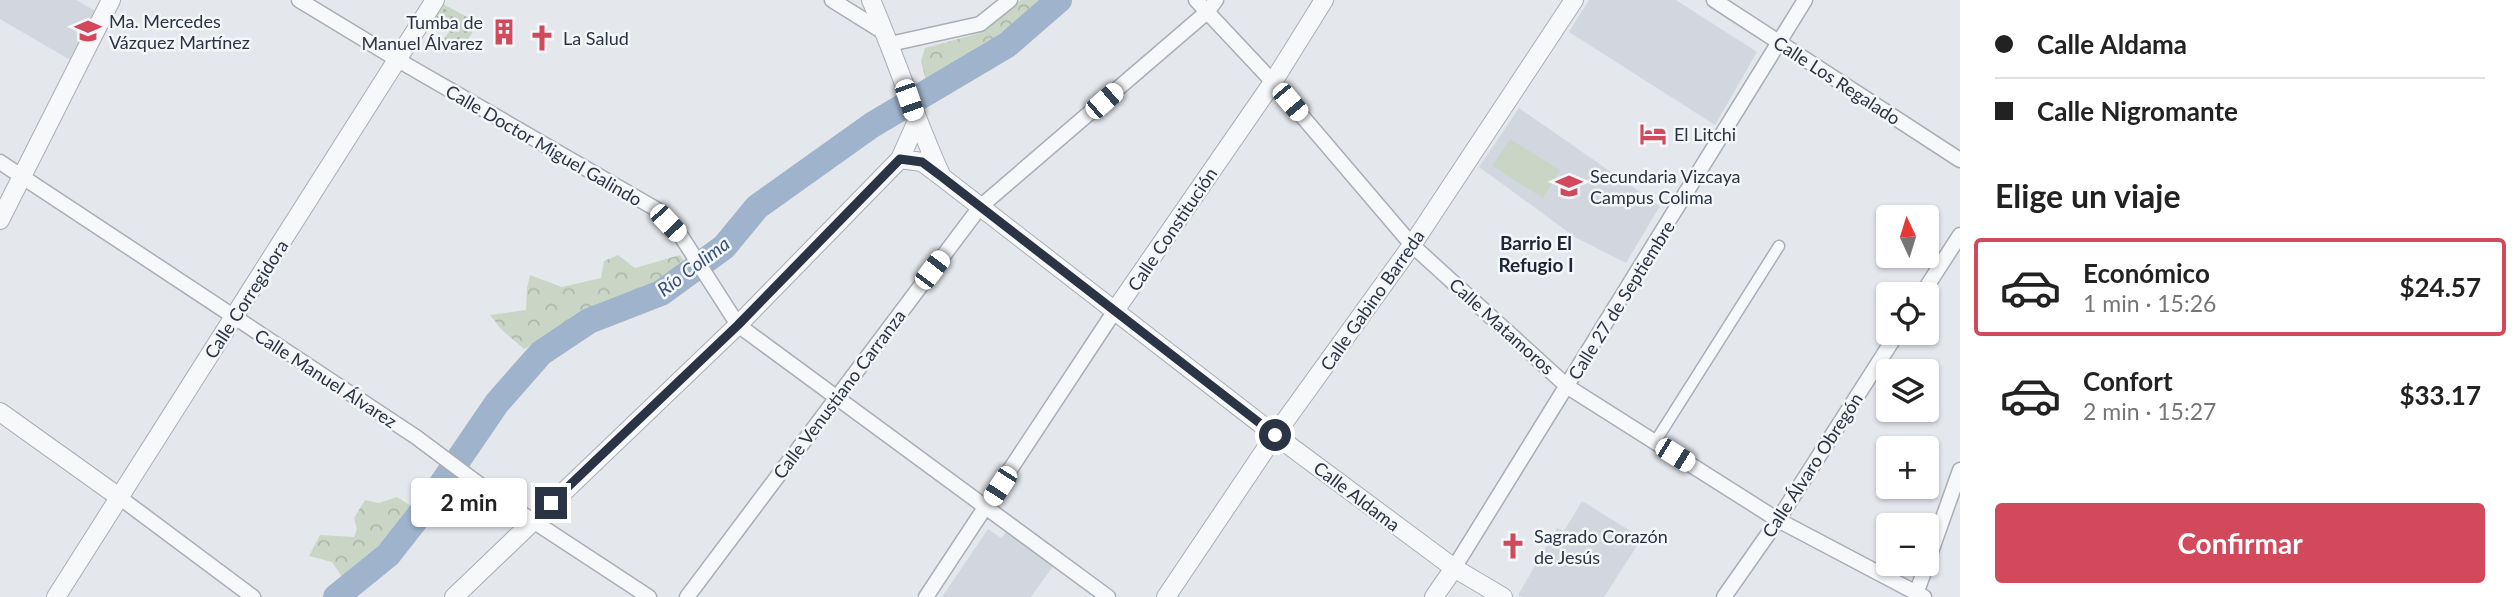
<!DOCTYPE html>
<html lang="es">
<head>
<meta charset="utf-8">
<style>
	:root { --surface:#fff; --page:#f6f6f6; --text:#222; --muted:#767676; --line:#e0e0e0; --accent:#d1495b }
	body { margin:0; font-family:Lato,sans-serif; background:var(--page); color:var(--text); height:100vh; display:flex; flex-direction:column; font-size:26px; white-space:nowrap }
	* { box-sizing:border-box; margin:0 }
	p { font-size:23px; color:var(--muted) }
	.icon { flex:none; width:38px; height:38px; fill:none; stroke:currentColor; stroke-width:2; stroke-linecap:round; stroke-linejoin:round }
	.map { position:relative; flex:1; overflow:hidden }
	.drawer { display:flex; flex-direction:column; background:var(--surface); width:560px }
	.drawer>* { flex:none }
	.guide { display:grid; align-content:center; height:154px; padding:0 35px; background:var(--surface) }
	.needle { width:46px; rotate:356deg }
	.controls { position:absolute; left:1876px; top:205px; display:grid; gap:14px }
	.controls a { display:grid; place-items:center; width:63px; height:63px; border-radius:7px; background:var(--surface); box-shadow:0 2px 5px #0004; font-size:35px }
	.end { position:absolute; width:32px; height:32px; margin:-16px; border:9px solid #2b3445; background:#fff; box-shadow:0 0 0 4px #fff }
	.from { border-radius:50% }
	.bubble { position:absolute; height:49px; border-radius:7px; background:var(--surface); box-shadow:0 2px 5px #0004; font-size:23px; font-weight:700; line-height:49px; text-align:center }
	.car { position:absolute; width:21px; height:42px; margin:-21px -10px; border-radius:9px; box-shadow:0 0 5px 2px #0007; background:linear-gradient(#fff 24%,#345 0 40%,#fff 0 76%,#345 0 86%,#fff 0) }
	.guide b { display:flex; align-items:center; gap:24px; height:66px; font-size:26px }
	.guide b+b { border-top:2px solid var(--line) }
	.guide i { width:18px; height:18px; background:var(--text) }
	ul { padding:0; list-style:none }
	li { display:flex; align-items:center; gap:21px; height:98px; margin:0 14px 10px; padding:0 21px; border:4px solid transparent; border-radius:7px }
	li div { flex:1 }
	li b { display:block; font-size:26px }
	li em { font-style:normal; font-weight:700 }
	li.current { border-color:var(--accent) }
	li>.icon { width:63px; height:63px; stroke-width:1.5 }
	h2 { padding:0 35px; font-size:32px; line-height:84px }
	.button { display:flex; gap:14px; margin-top:auto; padding:14px 35px }
	.button a { flex:1; height:80px; border-radius:7px; background:var(--accent); color:#fff; font-size:28px; font-weight:700; line-height:80px; text-align:center }
	main { display:flex; flex:1; min-height:0 }
	.map>svg:first-child { display:block }
	.built { fill:#d2d6de }
	.forest { fill:url(#forest-crowns) }
	.park { fill:#c9d6c5 }
	.garden { fill:url(#garden-dots) }
	.lines { fill:none; stroke-linecap:round; stroke-linejoin:round }
	.river { stroke:#9fb4cc; stroke-width:26 }
	.pedestrian-casing { stroke:#a9aeb7; stroke-width:13 }
	.minor-casing { stroke:#a9aeb7; stroke-width:17 }
	.tertiary-casing { stroke:#a9aeb7; stroke-width:20 }
	.pedestrian { stroke:#f7f8fa; stroke-width:10 }
	.minor { stroke:#f7f8fa; stroke-width:14 }
	.tertiary { stroke:#f7f8fa; stroke-width:18 }
	.route { stroke:#2b3445; stroke-width:9 }
	.labels { text-anchor:middle; dominant-baseline:central; stroke-width:5; stroke-linejoin:round; paint-order:stroke }
	.poi-label { font-size:18px; fill:#2b3445; stroke:#f4f6f9; text-anchor:start }
	.street-label { font-size:18px; fill:#2b3445; stroke:#f4f6f9 }
	.neighbourhood-label { font-size:19px; font-weight:bold; fill:#1d2536; stroke:#f4f6f9 }
	.water-label { font-size:19px; font-style:italic; fill:#34527a; stroke:#f4f6f9 }
</style>
</head>
<body>
<main>
<div class="map">
<svg width="1960" height="597" viewBox="0 0 1960 597">
	<defs>
		<pattern id="forest-crowns" width="20" height="18" patternUnits="userSpaceOnUse" patternTransform="scale(1.75)"><rect width="20" height="18" fill="#c9d6c5"/><path d="M2 6a3 3 0 1 1 6 0M12 15a3 3 0 1 1 6 0" fill="none" stroke="#adb8ab"/></pattern>
		<pattern id="garden-dots" width="8" height="8" patternUnits="userSpaceOnUse" patternTransform="scale(1.75)"><rect width="8" height="8" fill="#c9d6c5"/><path d="M2 2h.1M6 6h.1" fill="none" stroke="#adb8ab" stroke-width="1.8" stroke-linecap="round"/></pattern>
	</defs>
	<rect width="100%" height="100%" fill="#e4e7ec"/>
	<path class="built" d="M0,0H77L98,13L72,61L0,19Z
		M1589,0H1676L1757,52L1715,125L1569,32Z
		M1519,108L1660,206L1626,263L1575,237L1479,167Z
		M1582,501L1642,538L1604,597H1523L1518,595L1557,528L1564,531Z
		M988,529L1001,538L1008,530L1056,562L1031,597H942Z"/>
	<path class="forest" d="M1021,0H1046L1003,41L988,42C977,63 950,78 926,81L921,61L925,48L980,33Z
		M618,255L635,268L680,255L687,266L658,289L578,319L524,349L502,330L490,315L526,310L527,288L530,275L562,287L601,278L604,261Z
		M397,497L411,506L384,550L342,577L332,562L309,556L320,535L354,537L357,529L354,518L365,500L379,503Z"/>
	<path class="park" d="M1510,139L1560,170L1543,198L1492,166Z"/>
	<path class="garden" d="M443,4L478,23L461,51L443,41L452,27L435,17Z"/>
	<g class="lines">
		<path class="river" d="M336,597L388,555L428,504L497,403L541,353L589,321L661,293L724,247L757,207L872,125L1007,45L1059,0"/>
		<g class="pedestrian-casing">
			<path id="pedestrian" d="M1655,442L1779,246"/>
		</g>
		<g class="minor-casing">
			<path id="minor" d="M299,0L398,60L656,209L681,236L738,325L1108,597
				M832,0L885,33
				M1196,0L1273,82L1412,245L1568,387L1778,520L1924,597
				M1714,0L1960,160
				M890,44L980,24L1010,0
				M0,162L416,437L495,496L649,597
				M1922,294L1960,235
				M119,497L253,597
				M1454,568L1805,0
				M687,597L980,207L1207,12L1216,0
				M926,597L1114,312
				M1724,597L1778,520L1898,332
				M1915,597L1960,470"/>
		</g>
		<g class="tertiary-casing">
			<path id="tertiary" d="M871,0C896,58 915,118 941,175
				M900,159L922,162L942,177L1275,435L1454,568L1503,597
				M0,220L111,0
				M1114,312L1273,82L1324,0
				M0,412L119,497
				M56,597L435,0
				M454,597L738,325L900,159L917,121
				M1166,597L1275,435L1412,245L1574,0
				M1434,597L1454,568"/>
		</g>
		<use href="#pedestrian" class="pedestrian"/>
		<use href="#minor" class="minor"/>
		<use href="#tertiary" class="tertiary"/>
	</g>
	<g class="lines">
		<path class="route" d="M551,503L738,325L900,159L922,162L942,177L1275,435"/>
	</g>
	<defs>
		<g id="school-bare" transform="scale(2.1)"><path d="M0-5L7-2L0 1L-7-2ZM-4 1L0 2.5L4 1V4Q0 6-4 4Z" fill="#d1495b" stroke="#f4f6f9" stroke-width="2.5" paint-order="stroke"/></g>
		<g id="building-bare" transform="scale(2.1)"><path d="M-4-6H4V6H1V3H-1V6H-4ZM-2.5-4.3h1.7v1.8h-1.7ZM.8-4.3h1.7v1.8H.8ZM-2.5-1h1.7V.8h-1.7ZM.8-1h1.7V.8H.8Z" fill="#d1495b" stroke="#f4f6f9" stroke-width="2.5" paint-order="stroke"/></g>
		<g id="church-bare" transform="scale(2.1)"><path d="M-1.2-6h2.4v3.5h3.3v2.4h-3.3V6h-2.4V-.1h-3.3v-2.4h3.3Z" fill="#d1495b" stroke="#f4f6f9" stroke-width="2.5" paint-order="stroke"/></g>
		<g id="hotel-bare" transform="scale(2.1)"><path d="M-6-4.5h1.5V1H6V5H4.5V3h-9V5H-6ZM-4 0a1.8 1.8 0 1 1 3.6 0ZM.5 0V-2.5h3Q6-2.5 6 0Z" fill="#d1495b" stroke="#f4f6f9" stroke-width="2.5" paint-order="stroke"/></g>
	</defs>
	<g fill-rule="evenodd">
		<use href="#school-bare" x="88" y="31"/>
		<use href="#building-bare" x="504" y="32"/>
		<use href="#church-bare" x="542" y="38"/>
		<use href="#hotel-bare" x="1653" y="134"/>
		<use href="#school-bare" x="1569" y="186"/>
		<use href="#church-bare" x="1513" y="546"/>
	</g>
	<g class="labels">
		<g class="poi-label">
			<text x="109" y="21">Ma. Mercedes<tspan x="109" dy="21">Vázquez Martínez</tspan></text>
			<text x="483" y="22" text-anchor="end">Tumba de<tspan x="483" dy="21">Manuel Álvarez</tspan></text>
			<text x="563" y="38">La Salud</text>
			<text x="1674" y="134">El Litchi</text>
			<text x="1590" y="176">Secundaria Vizcaya<tspan x="1590" dy="21">Campus Colima</tspan></text>
			<text x="1534" y="536">Sagrado Corazón<tspan x="1534" dy="21">de Jesús</tspan></text>
		</g>
		<g class="street-label">
			<text transform="translate(1837 80) rotate(33)">Calle Los Regalado</text>
			<text transform="translate(544 145) rotate(30)">Calle Doctor Miguel Galindo</text>
			<text transform="translate(1172 229) rotate(-56)">Calle Constitución</text>
			<text transform="translate(246 299) rotate(-57)">Calle Corregidora</text>
			<text transform="translate(1372 300) rotate(-55)">Calle Gabino Barreda</text>
			<text transform="translate(1621 300) rotate(-58)">Calle 27 de Septiembre</text>
			<text transform="translate(1502 326) rotate(42)">Calle Matamoros</text>
			<text transform="translate(326 378) rotate(33)">Calle Manuel Álvarez</text>
			<text transform="translate(839 394) rotate(-53)">Calle Venustiano Carranza</text>
			<text transform="translate(1812 465) rotate(-57)">Calle Álvaro Obregón</text>
			<text transform="translate(1357 496) rotate(37)">Calle Aldama</text>
		</g>
		<g class="neighbourhood-label">
			<text x="1536" y="242">Barrio El<tspan x="1536" dy="22">Refugio I</tspan></text>
		</g>
		<g class="water-label">
			<text transform="translate(693 266) rotate(-37)">Río Colima</text>
		</g>
	</g>
</svg>
<div class="controls">
<a><svg class="needle" viewBox="-14 -14 28 28"><path d="M0-13l5 13h-10z" fill="#e53935"/><path d="M0 13l5-13h-10z" fill="#767676"/></svg></a>
<a><svg class="icon" aria-label="locate" viewBox="0 0 24 24"><circle cx="12" cy="12" r="6"/><path d="M12 2v4M12 18v4M2 12h4M18 12h4"/></svg></a>
<a><svg class="icon" aria-label="layers" viewBox="0 0 24 24"><path d="M12 4l9 5-9 5-9-5zM3 14l9 5 9-5"/></svg></a>
<a>+</a>
<a>−</a>
</div>
<i class="end from" style="left:1275px;top:435px"></i>
<i class="end" style="left:551px;top:503px"></i>
<div class="bubble" style="left:411px;top:478px;width:116px">2 min</div>
<i class="car" style="left:909px;top:100px;rotate:161deg"></i>
<i class="car" style="left:1104px;top:101px;rotate:49deg"></i>
<i class="car" style="left:1290px;top:102px;rotate:140deg"></i>
<i class="car" style="left:668px;top:223px;rotate:137deg"></i>
<i class="car" style="left:932px;top:270px;rotate:37deg"></i>
<i class="car" style="left:1675px;top:455px;rotate:122deg"></i>
<i class="car" style="left:1000px;top:486px;rotate:213deg"></i>
</div>
<section class="drawer">
<div class="guide">
<b><i class="from"></i>Calle Aldama</b>
<b><i></i>Calle Nigromante</b>
</div>
<h2>Elige un viaje</h2>
<ul>
<li class="current"><svg class="icon" aria-label="car" viewBox="0 0 24 24"><path d="M5 17H2v-5l4-1 3-4h7l3 4 3 1v5h-3M9 17h6M6 11h13"/><circle cx="7" cy="17" r="2"/><circle cx="17" cy="17" r="2"/></svg><div><b>Económico</b><p>1 min · 15:26</p></div><em>$24.57</em></li>
<li><svg class="icon" aria-label="car" viewBox="0 0 24 24"><path d="M5 17H2v-5l4-1 3-4h7l3 4 3 1v5h-3M9 17h6M6 11h13"/><circle cx="7" cy="17" r="2"/><circle cx="17" cy="17" r="2"/></svg><div><b>Confort</b><p>2 min · 15:27</p></div><em>$33.17</em></li>
</ul>
<div class="button"><a>Confirmar</a></div>
</section>
</main>
</body>
</html>
